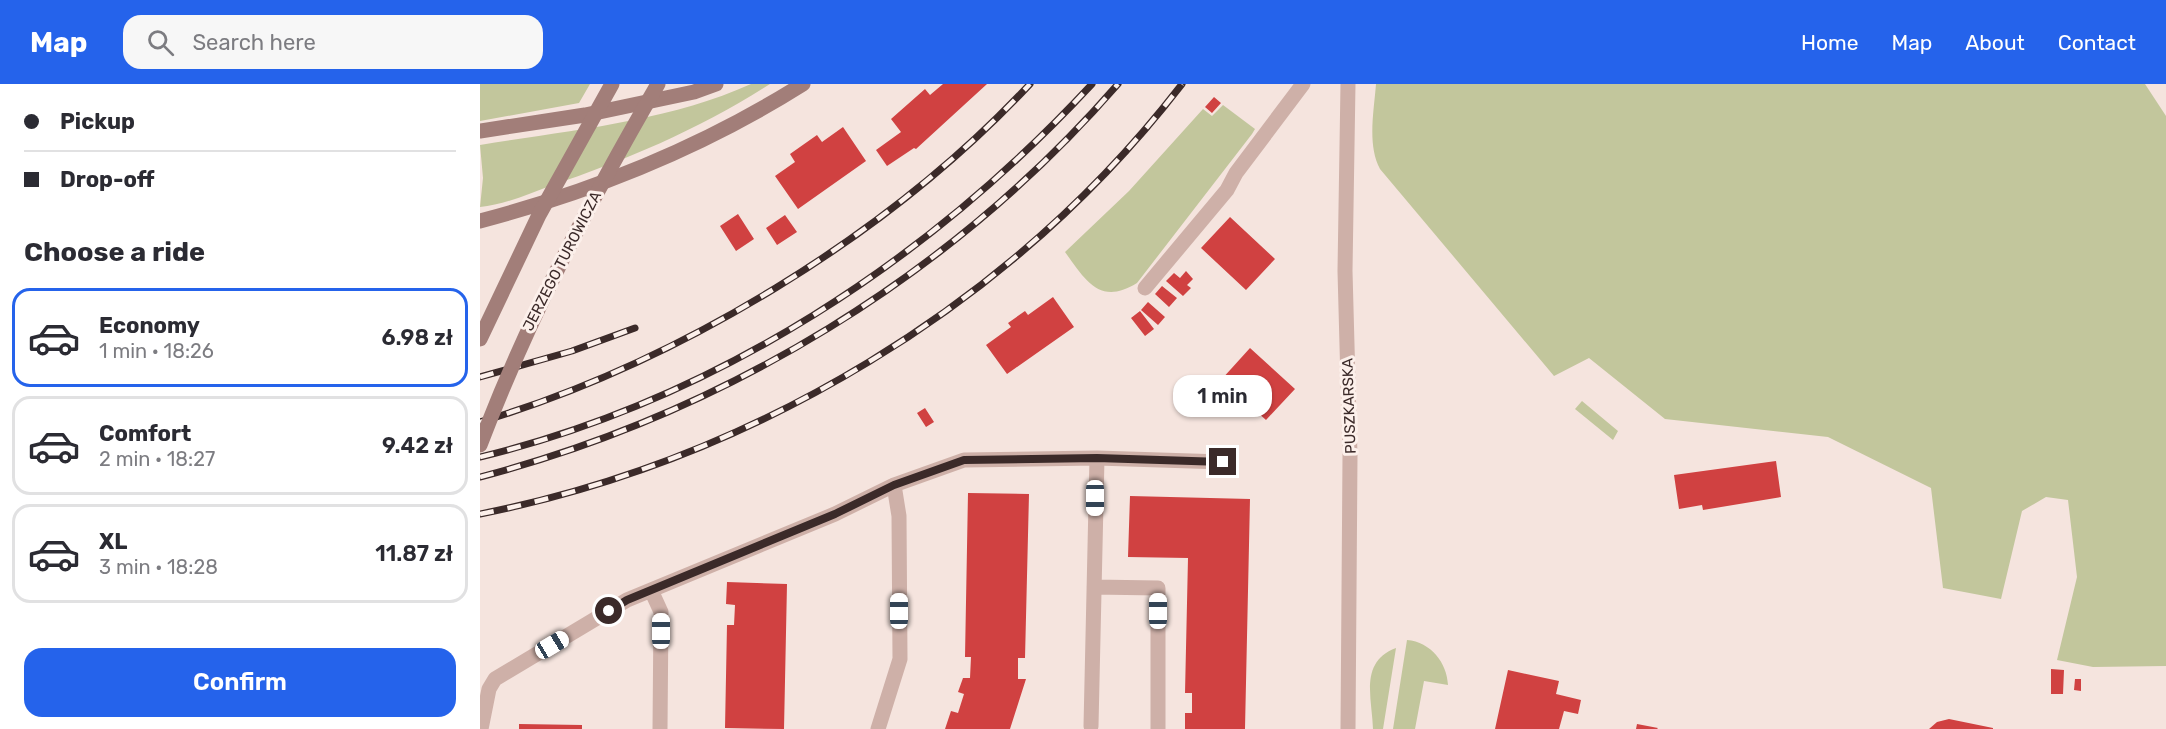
<!DOCTYPE html>
<html lang="en">
<head>
<meta charset="utf-8">
<style>
	:root { --surface:#fff; --page:#f7f7f7; --text:#2b2b33; --muted:#7c7c81; --line:#e1e1e2; --accent:#2563eb }
	body { margin:0; font-family:Rubik,sans-serif; background:var(--page); color:var(--text); height:100vh; display:flex; flex-direction:column; font-size:22px; white-space:nowrap }
	* { box-sizing:border-box; margin:0 }
	p { font-size:20px; color:var(--muted) }
	.icon { flex:none; width:33px; height:33px; fill:none; stroke:currentColor; stroke-width:2; stroke-linecap:round; stroke-linejoin:round }
	.map { position:relative; flex:1; overflow:hidden }
	.details { display:flex; flex-direction:column; background:var(--surface); width:480px }
	.details>* { flex:none }
	.hud { display:grid; align-content:center; height:132px; padding:0 24px; background:var(--surface) }
	.end { position:absolute; width:27px; height:27px; margin:-14px; border:8px solid #3b2a29; background:#fff; box-shadow:0 0 0 3px #fff }
	.from { border-radius:50% }
	.bubble { position:absolute; height:42px; border-radius:18px; background:var(--surface); box-shadow:0 2px 4px #0004; font-size:20px; font-weight:600; line-height:42px; text-align:center }
	.car { position:absolute; width:18px; height:36px; margin:-18px -9px; border-radius:8px; box-shadow:0 0 4px 2px #0007; background:linear-gradient(#fff 24%,#345 0 40%,#fff 0 76%,#345 0 86%,#fff 0) }
	.hud b { display:flex; align-items:center; gap:21px; height:57px; font-size:22px }
	.hud b+b { border-top:2px solid var(--line) }
	.hud i { width:15px; height:15px; background:var(--text) }
	ul { padding:0; list-style:none }
	li { display:flex; align-items:center; gap:18px; height:99px; margin:0 12px 9px; padding:0 12px; border:3px solid var(--line); border-radius:18px }
	li div { flex:1 }
	li b { display:block; font-size:22px }
	li em { font-style:normal; font-weight:600 }
	li.selected { border-color:var(--accent) }
	li>.icon { width:54px; height:54px; stroke-width:1.5 }
	h2 { padding:0 24px; font-size:27px; line-height:72px }
	.action { display:flex; gap:12px; margin-top:auto; padding:12px 24px }
	.action a { flex:1; height:69px; border-radius:18px; background:var(--accent); color:#fff; font-size:24px; font-weight:600; line-height:69px; text-align:center }
	header { display:flex; align-items:center; gap:36px; box-sizing:border-box; height:84px; padding:0 30px; background:var(--accent); color:#fff }
	header strong { font-size:28px }
	nav { display:flex; gap:33px; margin-inline-start:auto; font-size:21px }
	.search { width:420px; height:54px; background:var(--page); display:flex; align-items:center; gap:15px; box-sizing:border-box; padding:0 21px; border-radius:18px; color:var(--muted); font-size:22px }
	main { display:flex; flex:1; min-height:0 }
	.map>svg:first-child { display:block }
	.green { fill:#c2c69c }
	.building { fill:#d04141 }
	.lines { fill:none; stroke-linecap:round; stroke-linejoin:round }
	.service { stroke:#ceb0a8; stroke-width:15 }
	.minor { stroke:#ceb0a8; stroke-width:15 }
	.secondary { stroke:#a27e79; stroke-width:15 }
	.rail-casing { stroke:#3b2a29; stroke-width:7 }
	.rail { stroke:#fcf0eb; stroke-width:4.5; stroke-dasharray:14; stroke-linecap:butt }
	.secondary-bridge { stroke:#a27e79; stroke-width:15 }
	.route { stroke:#3b2a29; stroke-width:8 }
	.labels { text-anchor:middle; dominant-baseline:central; stroke-width:6; stroke-linejoin:round; paint-order:stroke }
	.street-label { font-size:15px; fill:#3b2a29; stroke:#fcf0eb }
</style>
</head>
<body>
<header>
<strong>Map</strong>
<div class="search"><svg class="icon" aria-label="search" viewBox="0 0 24 24"><circle cx="10" cy="10" r="6"/><path d="M15 15l6 6"/></svg>Search here</div>
<nav><a>Home</a><a>Map</a><a>About</a><a>Contact</a></nav>
</header>
<main>
<section class="details">
<div class="hud">
<b><i class="from"></i>Pickup</b>
<b><i></i>Drop-off</b>
</div>
<h2>Choose a ride</h2>
<ul>
<li class="selected"><svg class="icon" aria-label="car" viewBox="0 0 24 24"><path d="M5 17H2v-5l4-1 3-4h7l3 4 3 1v5h-3M9 17h6M6 11h13"/><circle cx="7" cy="17" r="2"/><circle cx="17" cy="17" r="2"/></svg><div><b>Economy</b><p>1 min · 18:26</p></div><em>6.98 zł</em></li>
<li><svg class="icon" aria-label="car" viewBox="0 0 24 24"><path d="M5 17H2v-5l4-1 3-4h7l3 4 3 1v5h-3M9 17h6M6 11h13"/><circle cx="7" cy="17" r="2"/><circle cx="17" cy="17" r="2"/></svg><div><b>Comfort</b><p>2 min · 18:27</p></div><em>9.42 zł</em></li>
<li><svg class="icon" aria-label="car" viewBox="0 0 24 24"><path d="M5 17H2v-5l4-1 3-4h7l3 4 3 1v5h-3M9 17h6M6 11h13"/><circle cx="7" cy="17" r="2"/><circle cx="17" cy="17" r="2"/></svg><div><b>XL</b><p>3 min · 18:28</p></div><em>11.87 zł</em></li>
</ul>
<div class="action"><a>Confirm</a></div>
</section>
<div class="map">
<svg width="1686" height="645" viewBox="0 0 1686 645">
	<rect width="100%" height="100%" fill="#f5e4de"/>
	<path class="green" d="M0,0H110L99,19L0,37Z
		M271,0H290C222,44 147,76 70,102C49,110 23,121 0,123L3,94L0,61C90,46 187,38 271,0Z
		M896,0H1665L1686,32V582L1613,583L1577,576L1597,493L1588,416L1566,413L1542,427L1521,515L1463,504L1451,404L1348,353L1185,335L1109,274L1074,292L900,85C887,61 894,27 896,0Z
		M743,21L775,45L772,50L657,199C620,222 606,197 585,168L649,107L723,25L732,32Z
		M1102,317L1138,347L1133,356L1095,325Z
		M927,556C951,558 967,579 968,601L944,597L935,645H913Z
		M916,564L903,645H893C892,614 879,578 916,564Z"/>
	<path class="building" d="M463,0H507L436,65L434,64L407,82L396,66L421,48L411,35L445,5L450,11Z
		M734,13L741,19L732,29L725,23Z
		M363,43L386,77L318,125L295,92L315,78L310,70L337,51L342,58Z
		M258,130L274,155L256,167L240,142Z
		M305,131L317,148L297,161L286,144Z
		M750,133L795,175L766,206L721,164Z
		M706,187L713,195L707,201L711,204L703,212L686,197L694,189L700,194Z
		M682,202L697,214L689,223L675,210Z
		M573,213L594,243L527,290L506,261L531,243L528,239L545,227L548,231Z
		M668,218L685,233L678,241L661,226Z
		M660,227L674,245L665,252L651,234Z
		M770,264L815,305L786,336L741,296Z
		M445,324L454,338L446,343L437,329Z
		M1296,377L1301,413L1223,426L1222,421L1199,425L1194,391Z
		M488,409L549,410L545,574H538V595H546L530,645H465L471,627L478,629L484,610L478,608L483,594H490L491,573H485Z
		M650,412L770,415L765,645H705V629H712V609H705L708,474L648,473Z
		M247,498L307,500L304,645L245,644L247,541H254L255,521L246,520Z
		M1571,585L1584,586L1583,610H1571Z
		M1028,586L1079,597L1076,610L1101,616L1098,630L1084,627L1079,645H1015Z
		M1595,595H1601V607L1594,606Z
		M1469,635L1513,644V645H1449L1457,638Z
		M39,640L102,641V645H39Z
		M1157,640L1178,644L1177,645H1156Z"/>
	<g class="lines">
		<path class="service" d="M665,204L747,106L756,89L823,0"/>
		<path class="minor" d="M614,503L678,504V645
			M171,506L181,528L180,645
			M611,642L617,374
			M1,645L9,605L15,595L147,516L355,430L414,401L484,376L617,374L743,378
			M398,645L420,575L419,432L414,401
			M868,645L870,372L865,187L868,0"/>
		<path class="secondary" d="M0,47L105,31L214,8L236,0
			M0,137C114,107 223,63 323,0"/>
		<g class="rail-casing">
			<path id="rail" d="M0,293L92,267L155,244
				M0,338C198,279 409,151 550,0
				M0,373C236,316 449,176 612,0
				M0,393C245,329 472,191 638,0
				M0,430C272,376 532,221 702,0"/>
		</g>
		<use href="#rail" class="rail"/>
		<path class="secondary-bridge" d="M0,255L59,131L132,0
			M0,361C48,235 110,117 178,0"/>
	</g>
	<g class="lines">
		<path class="route" d="M129,527L147,516L355,430L414,401L484,376L617,374L743,378"/>
	</g>
	<g class="labels">
		<g class="street-label">
			<text transform="translate(82 177) rotate(-63)">JERZEGO TUROWICZA</text>
			<text transform="translate(869 322) rotate(-92)">PUSZKARSKA</text>
		</g>
	</g>
</svg>
<i class="end from" style="left:129px;top:527px"></i>
<i class="end" style="left:743px;top:378px"></i>
<div class="bubble" style="left:693px;top:291px;width:99px">1 min</div>
<i class="car" style="left:615px;top:414px;rotate:180deg"></i>
<i class="car" style="left:419px;top:527px;rotate:0deg"></i>
<i class="car" style="left:678px;top:527px;rotate:0deg"></i>
<i class="car" style="left:181px;top:547px;rotate:0deg"></i>
<i class="car" style="left:72px;top:561px;rotate:59deg"></i>
</div>
</main>
</body>
</html>
